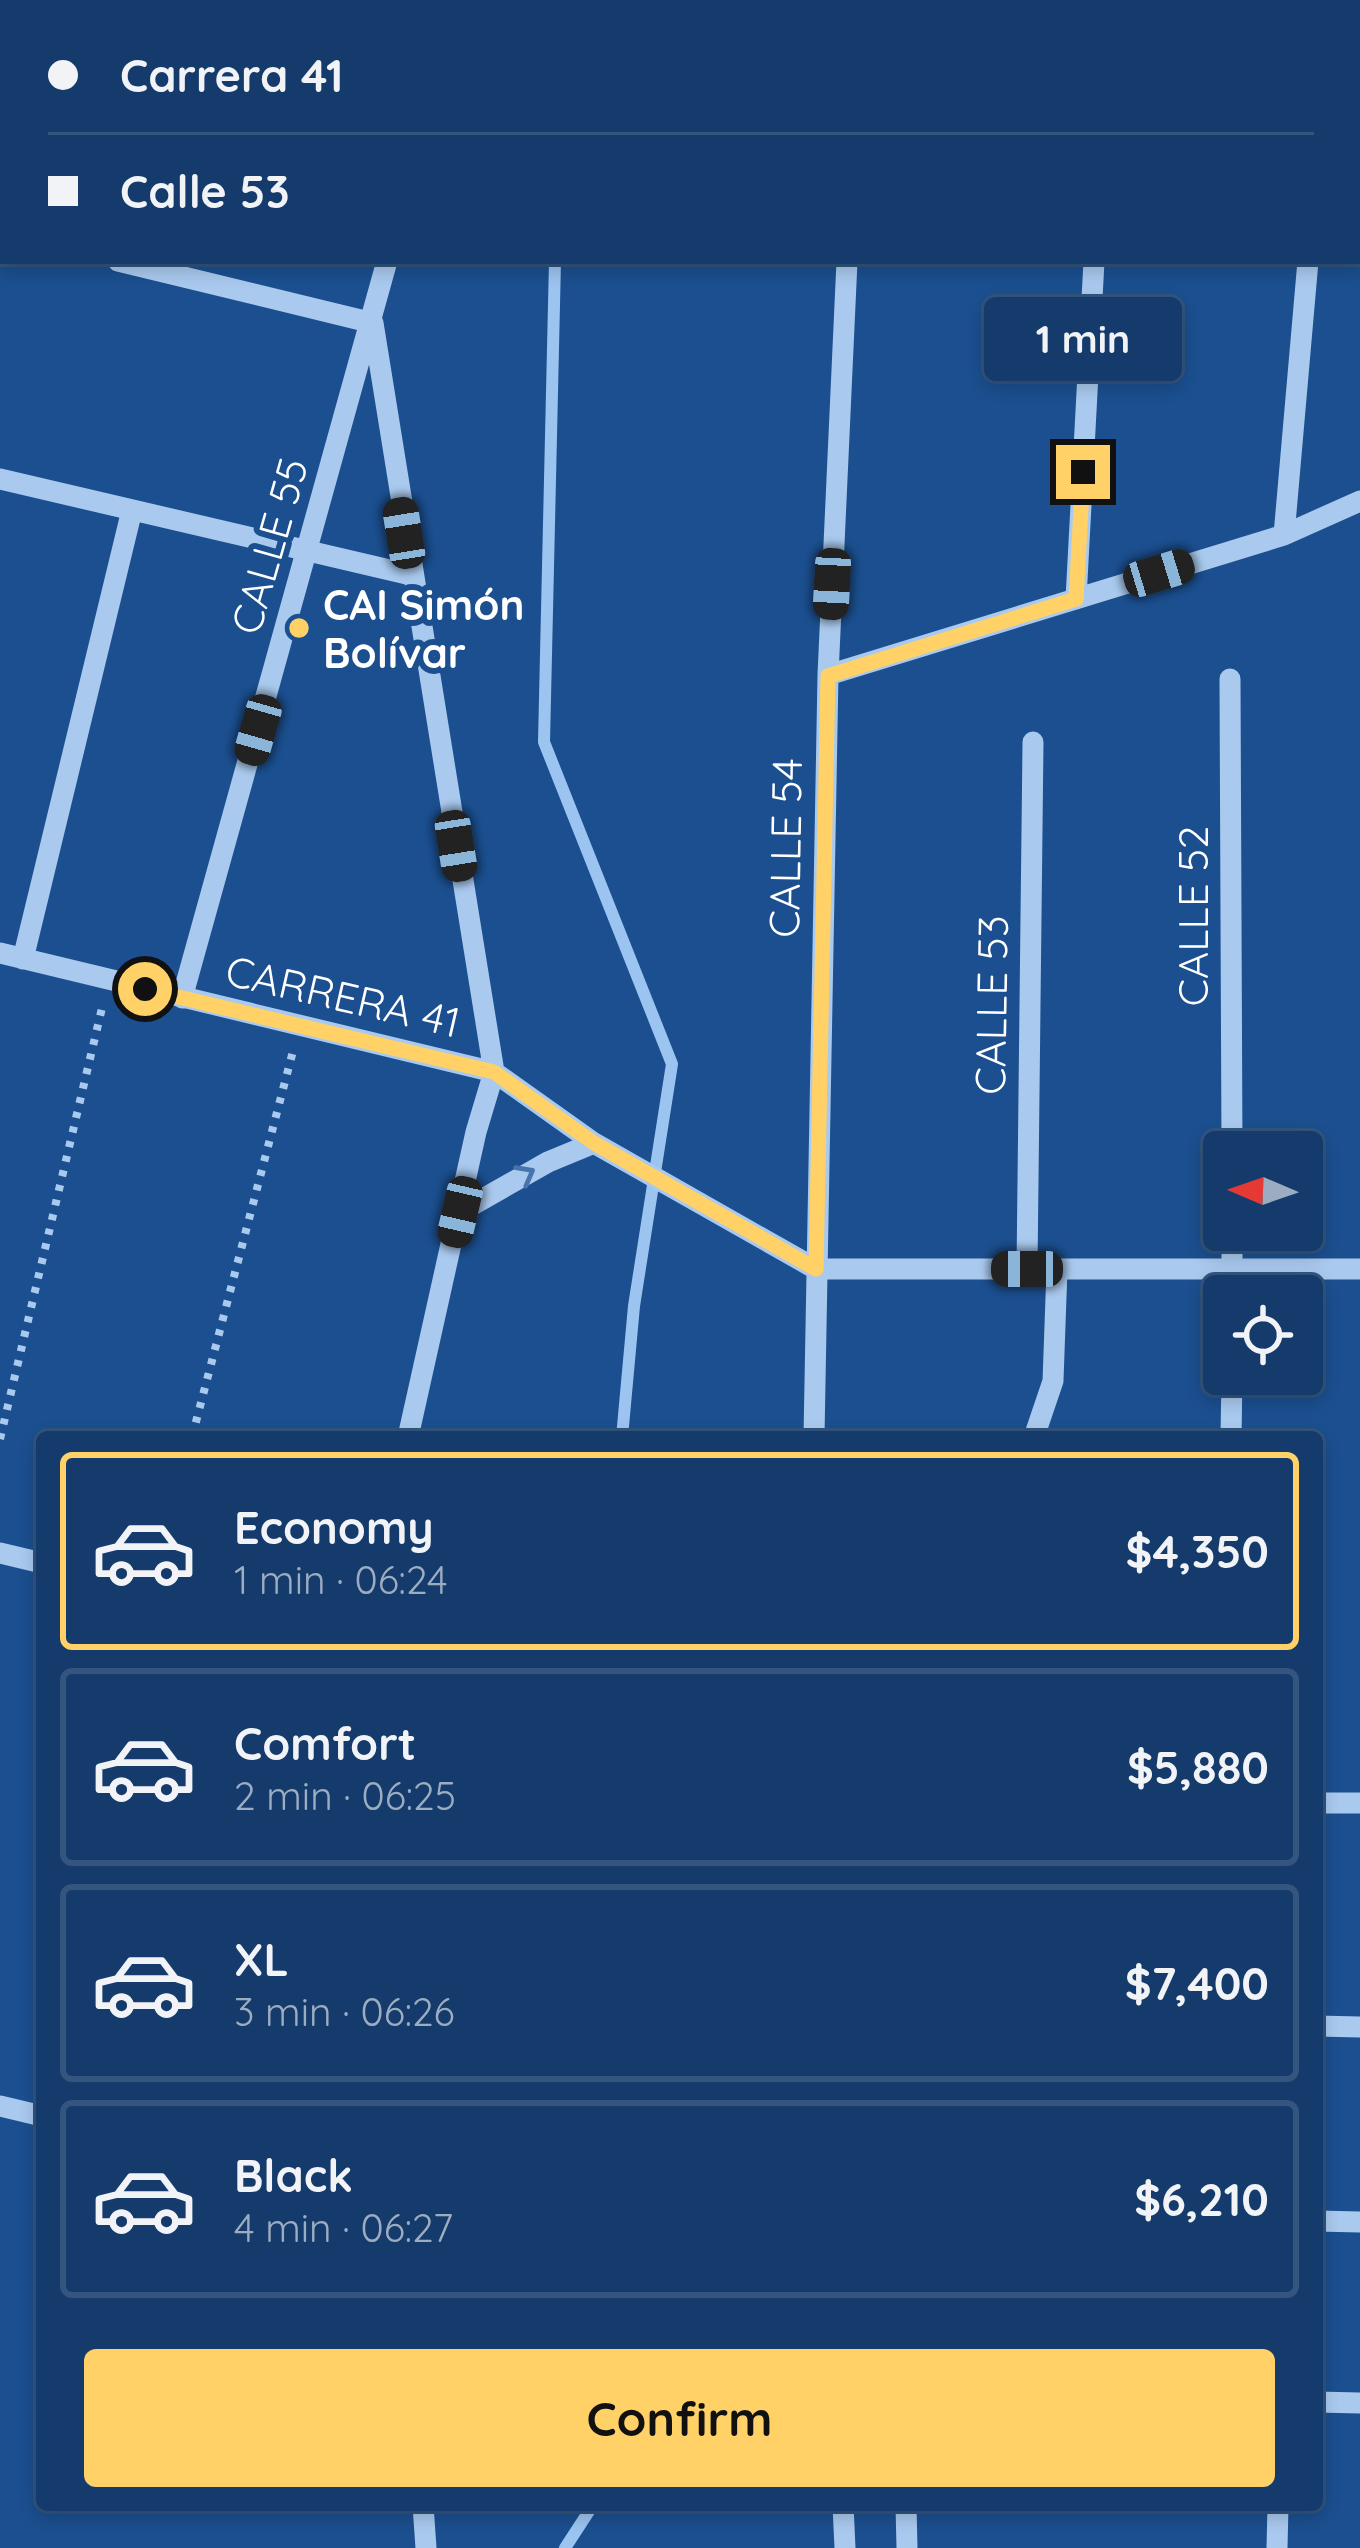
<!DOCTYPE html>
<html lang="en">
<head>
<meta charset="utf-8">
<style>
	:root { --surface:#143b6b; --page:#214673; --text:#f1f3f6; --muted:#9dadc1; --line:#33557e; --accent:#ffd166 }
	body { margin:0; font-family:Quicksand,sans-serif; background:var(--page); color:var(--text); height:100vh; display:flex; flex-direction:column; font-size:45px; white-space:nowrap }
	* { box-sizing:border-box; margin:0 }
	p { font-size:39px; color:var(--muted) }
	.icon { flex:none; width:66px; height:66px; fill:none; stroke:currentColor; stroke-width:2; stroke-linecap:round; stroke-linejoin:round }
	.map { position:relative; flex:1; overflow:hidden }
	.sheet { position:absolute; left:36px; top:1431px; width:1287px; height:1080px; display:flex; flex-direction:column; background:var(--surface); border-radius:12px; box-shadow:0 6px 18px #0003,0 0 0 3px var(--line) }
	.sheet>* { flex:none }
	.banner { position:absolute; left:0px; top:0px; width:1362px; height:264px; box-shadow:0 6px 18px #0003,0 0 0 3px var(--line); display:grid; align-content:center; height:264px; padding:0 48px; background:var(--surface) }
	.needle { width:78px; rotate:272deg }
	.buttons { position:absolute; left:1203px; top:1131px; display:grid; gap:24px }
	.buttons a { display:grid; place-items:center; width:120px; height:120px; border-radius:12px; background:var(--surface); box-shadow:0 6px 18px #0003,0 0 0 3px var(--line); font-size:60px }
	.end { position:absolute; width:54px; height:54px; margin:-27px; border:15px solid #ffd166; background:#111; box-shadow:0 0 0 6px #111 }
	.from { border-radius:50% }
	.bubble { position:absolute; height:84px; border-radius:12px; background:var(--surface); box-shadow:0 6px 18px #0003,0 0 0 3px var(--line); font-size:39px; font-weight:700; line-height:84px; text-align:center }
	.car { position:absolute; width:36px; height:72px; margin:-36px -18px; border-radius:15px; box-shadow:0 0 9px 3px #0007; background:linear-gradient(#222 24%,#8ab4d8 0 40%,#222 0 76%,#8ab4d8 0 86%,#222 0) }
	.banner b { display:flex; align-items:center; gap:42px; height:114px; font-size:45px }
	.banner b+b { border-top:3px solid var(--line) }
	.banner i { width:30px; height:30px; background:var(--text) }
	ul { padding:21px 0 0; list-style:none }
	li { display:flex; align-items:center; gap:36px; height:198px; margin:0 24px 18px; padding:0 24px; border:6px solid var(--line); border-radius:12px }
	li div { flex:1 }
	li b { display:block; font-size:45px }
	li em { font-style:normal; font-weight:700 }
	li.active { border-color:var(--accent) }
	li>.icon { width:108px; height:108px; stroke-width:1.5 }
	.button { display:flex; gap:24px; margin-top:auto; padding:24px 48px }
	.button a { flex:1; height:138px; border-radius:12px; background:var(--accent); color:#111; font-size:48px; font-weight:700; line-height:138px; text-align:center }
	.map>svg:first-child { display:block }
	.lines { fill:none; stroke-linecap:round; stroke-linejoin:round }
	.stream { stroke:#9cc4f0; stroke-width:12 }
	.path { stroke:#a9c9ee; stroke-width:8; stroke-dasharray:6 9; stroke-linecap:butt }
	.minor { stroke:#a9c9ee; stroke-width:21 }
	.oneway { stroke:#4674ac }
	.route { stroke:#ffd166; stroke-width:15 }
	.poi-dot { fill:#ffd166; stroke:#1b4f8f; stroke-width:4.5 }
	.labels { text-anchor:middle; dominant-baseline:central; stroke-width:12; stroke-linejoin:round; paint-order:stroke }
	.street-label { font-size:42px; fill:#fff; stroke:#1b4f8f }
	.poi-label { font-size:42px; font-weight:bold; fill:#fff; stroke:#1b4f8f; text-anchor:start }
</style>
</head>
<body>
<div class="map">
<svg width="1360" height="2548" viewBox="0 0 1360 2548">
	<rect width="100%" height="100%" fill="#1b4f8f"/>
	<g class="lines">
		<path class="stream" d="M619,3L620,0
			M555,261L544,742L672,1064L634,1306L622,1437
			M565,2548L593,2505"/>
		<path class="path" d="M192,1437L293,1051
			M0,1439L102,1008"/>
		<path class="minor" d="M85,3V0
			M256,3V0
			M447,3V0
			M859,3V0
			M1108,3V0
			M1329,3L1330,0
			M1359,46H1360
			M0,231L3,232
			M118,261L373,323
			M373,323L494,1072L476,1132L408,1437
			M0,479L411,575
			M1284,535L1308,261
			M1076,599L1094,261
			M828,675L1284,535L1360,501
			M1230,679L1232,1152
			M0,953L494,1072L594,1143L816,1269H1360
			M23,959L132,510
			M182,998L387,261
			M460,1212L548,1162L594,1143
			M1027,1269L1033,742
			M1232,1296V1230
			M814,1437L828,675L847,261
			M1034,1437L1053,1381L1057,1269
			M1231,1437L1232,1374
			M0,1553L42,1563
			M1317,1803H1360
			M1317,2026L1360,2027
			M0,2106L42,2116
			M1317,2221L1360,2222
			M1317,2402L1360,2403
			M423,2505L426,2548
			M843,2505L845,2548
			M906,2505L907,2548
			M1277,2548L1278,2505"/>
	</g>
	<defs><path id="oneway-chevron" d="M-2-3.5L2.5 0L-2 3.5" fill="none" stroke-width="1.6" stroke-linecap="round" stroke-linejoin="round" transform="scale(3)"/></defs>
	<use class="oneway" href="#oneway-chevron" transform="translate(526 1174) rotate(-29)"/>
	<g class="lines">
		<path class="route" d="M145,989L494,1072L594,1143L816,1269L828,676L1076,599L1083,472"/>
	</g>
	<circle class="poi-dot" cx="299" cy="628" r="12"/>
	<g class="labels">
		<g class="street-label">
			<text transform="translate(269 546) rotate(-74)">CALLE 55</text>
			<text transform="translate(785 848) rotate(-89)">CALLE 54</text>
			<text transform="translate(1192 916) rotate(-90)">CALLE 52</text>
			<text transform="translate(343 996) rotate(13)">CARRERA 41</text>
			<text transform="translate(991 1005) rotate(-89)">CALLE 53</text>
		</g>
		<g class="poi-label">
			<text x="323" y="604">CAI Simón<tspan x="323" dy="48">Bolívar</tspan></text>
		</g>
	</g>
</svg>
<div class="buttons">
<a><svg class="needle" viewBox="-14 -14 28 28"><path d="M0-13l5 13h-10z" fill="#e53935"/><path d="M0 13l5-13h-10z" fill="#9dadc1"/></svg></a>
<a><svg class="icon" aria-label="locate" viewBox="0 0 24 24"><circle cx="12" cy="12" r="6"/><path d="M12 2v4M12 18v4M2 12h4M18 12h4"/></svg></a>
</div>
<i class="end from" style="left:145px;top:989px"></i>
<i class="end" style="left:1083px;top:472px"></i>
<div class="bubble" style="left:984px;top:297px;width:198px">1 min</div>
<i class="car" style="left:404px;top:533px;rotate:351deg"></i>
<i class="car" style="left:1159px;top:573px;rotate:73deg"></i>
<i class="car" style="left:832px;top:584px;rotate:183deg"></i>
<i class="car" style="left:258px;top:730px;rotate:196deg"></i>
<i class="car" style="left:456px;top:846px;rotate:171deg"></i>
<i class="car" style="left:460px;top:1212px;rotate:193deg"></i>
<i class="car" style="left:1027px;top:1269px;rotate:270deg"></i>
<div class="banner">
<b><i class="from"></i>Carrera 41</b>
<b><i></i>Calle 53</b>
</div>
<section class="sheet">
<ul>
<li class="active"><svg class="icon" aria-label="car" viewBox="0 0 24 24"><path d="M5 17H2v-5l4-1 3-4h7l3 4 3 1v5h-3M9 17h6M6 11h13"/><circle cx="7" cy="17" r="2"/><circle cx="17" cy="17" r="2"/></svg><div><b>Economy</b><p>1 min · 06:24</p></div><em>$4,350</em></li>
<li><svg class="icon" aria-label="car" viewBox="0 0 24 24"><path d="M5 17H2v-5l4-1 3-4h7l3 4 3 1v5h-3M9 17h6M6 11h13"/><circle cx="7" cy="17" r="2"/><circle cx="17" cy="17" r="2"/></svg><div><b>Comfort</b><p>2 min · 06:25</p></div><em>$5,880</em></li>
<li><svg class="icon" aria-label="car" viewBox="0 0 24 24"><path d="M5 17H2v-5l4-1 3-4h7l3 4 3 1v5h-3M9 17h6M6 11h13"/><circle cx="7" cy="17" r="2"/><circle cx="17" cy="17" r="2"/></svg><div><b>XL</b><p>3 min · 06:26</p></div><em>$7,400</em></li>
<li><svg class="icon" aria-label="car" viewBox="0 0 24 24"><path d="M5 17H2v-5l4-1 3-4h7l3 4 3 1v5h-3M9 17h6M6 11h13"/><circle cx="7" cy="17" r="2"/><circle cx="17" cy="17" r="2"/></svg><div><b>Black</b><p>4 min · 06:27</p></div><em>$6,210</em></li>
</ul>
<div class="button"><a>Confirm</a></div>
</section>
</div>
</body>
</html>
